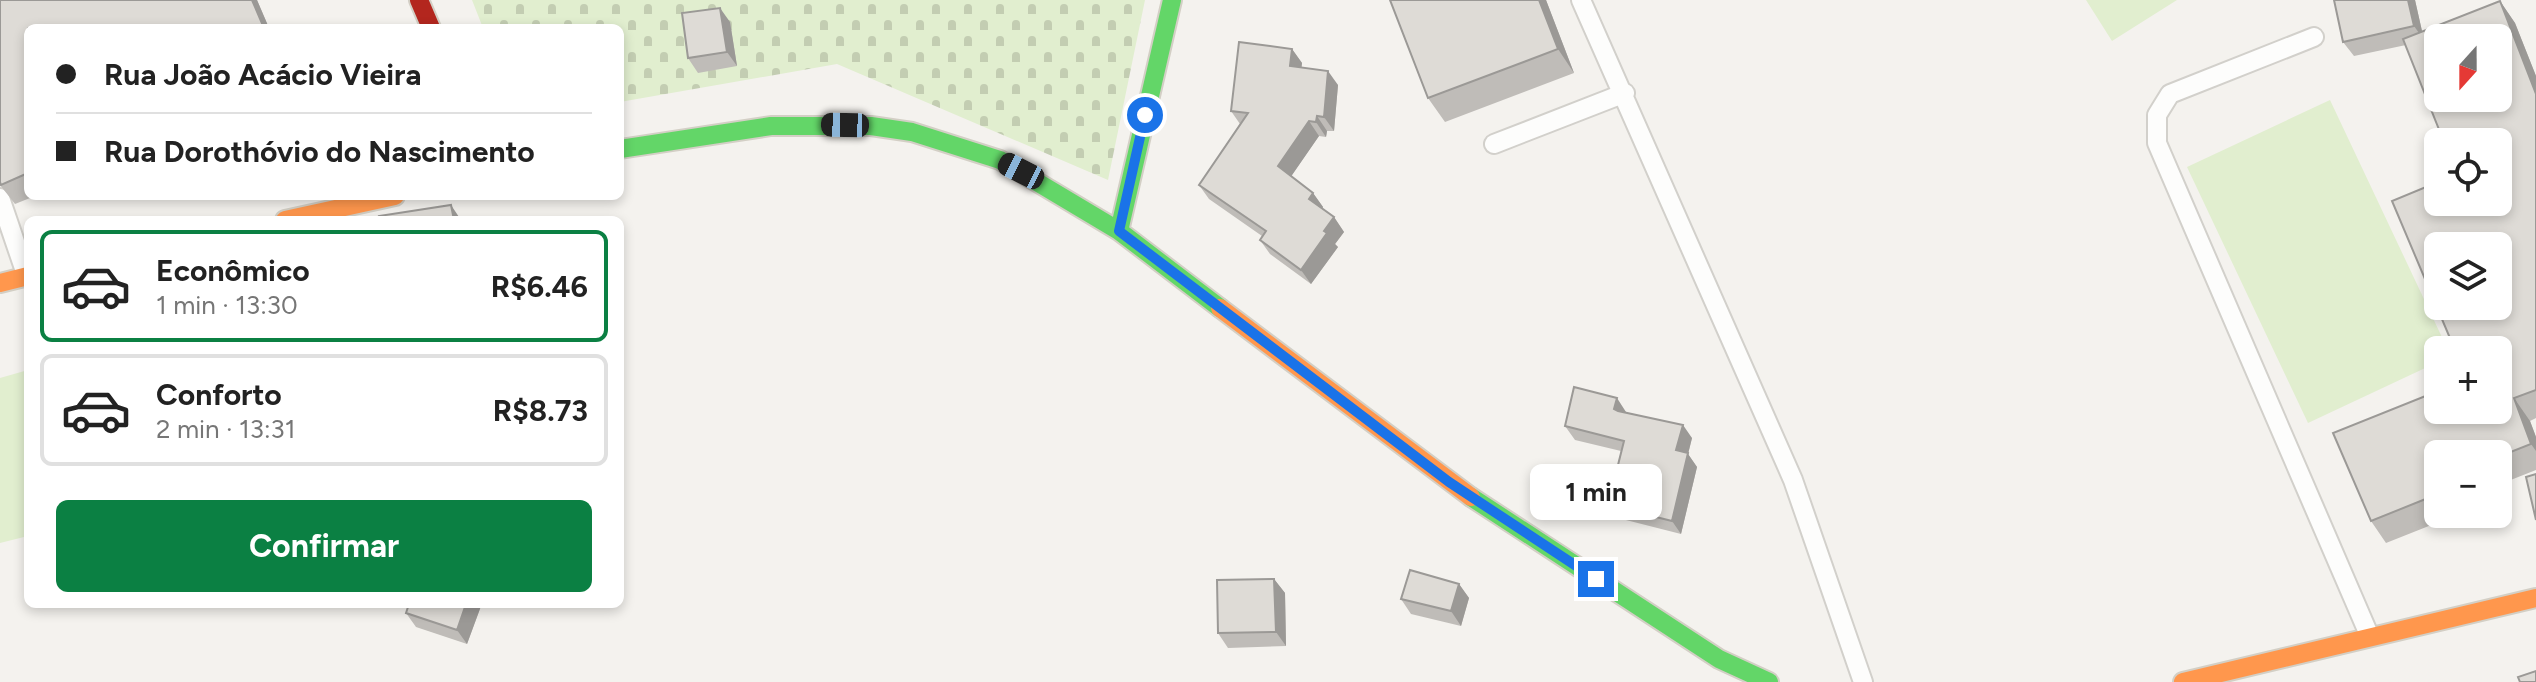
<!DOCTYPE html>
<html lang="pt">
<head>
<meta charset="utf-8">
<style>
	:root { --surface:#fff; --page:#f2f2f2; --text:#222; --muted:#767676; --line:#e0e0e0; --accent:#0b8043 }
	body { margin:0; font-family:Figtree,sans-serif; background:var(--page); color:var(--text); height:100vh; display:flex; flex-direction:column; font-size:30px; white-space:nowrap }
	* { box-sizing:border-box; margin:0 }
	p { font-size:26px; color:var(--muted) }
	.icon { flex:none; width:44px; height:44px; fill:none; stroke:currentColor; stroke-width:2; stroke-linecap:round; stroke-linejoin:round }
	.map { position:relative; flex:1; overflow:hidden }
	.side { position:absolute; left:24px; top:216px; width:600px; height:392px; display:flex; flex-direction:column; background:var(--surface); border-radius:12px; box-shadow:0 4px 12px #0003 }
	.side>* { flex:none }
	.banner { position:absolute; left:24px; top:24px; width:600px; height:176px; border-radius:12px; box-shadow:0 4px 12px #0003; display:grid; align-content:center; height:176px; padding:0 32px; background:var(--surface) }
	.needle { width:52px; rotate:201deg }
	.fabs { position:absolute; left:2424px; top:24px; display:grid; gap:16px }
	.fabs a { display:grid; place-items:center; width:88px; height:88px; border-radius:12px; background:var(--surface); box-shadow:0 4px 12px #0003; font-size:40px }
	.end { position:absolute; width:36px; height:36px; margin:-18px; border:10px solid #1a73e8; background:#fff; box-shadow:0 0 0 4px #fff }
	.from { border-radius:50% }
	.bubble { position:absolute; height:56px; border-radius:12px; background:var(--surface); box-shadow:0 4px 12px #0003; font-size:26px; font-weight:700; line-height:56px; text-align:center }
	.car { position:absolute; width:24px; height:48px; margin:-24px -12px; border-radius:10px; box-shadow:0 0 6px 2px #0007; background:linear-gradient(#222 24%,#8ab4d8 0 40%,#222 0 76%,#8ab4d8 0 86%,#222 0) }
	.banner b { display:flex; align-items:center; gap:28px; height:76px; font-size:30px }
	.banner b+b { border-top:2px solid var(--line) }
	.banner i { width:20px; height:20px; background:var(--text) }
	ul { padding:14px 0 0; list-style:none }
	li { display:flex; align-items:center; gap:24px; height:112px; margin:0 16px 12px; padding:0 16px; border:4px solid var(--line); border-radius:12px }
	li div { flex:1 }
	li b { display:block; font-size:30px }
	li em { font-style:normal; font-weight:700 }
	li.active { border-color:var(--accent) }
	li>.icon { width:72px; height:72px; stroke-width:1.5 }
	.button { display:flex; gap:16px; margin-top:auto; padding:16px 32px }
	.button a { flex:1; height:92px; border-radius:12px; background:var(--accent); color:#fff; font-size:32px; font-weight:700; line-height:92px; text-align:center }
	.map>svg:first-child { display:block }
	.cemetery { fill:url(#cemetery-stones) }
	.pitch { fill:#e1eecf }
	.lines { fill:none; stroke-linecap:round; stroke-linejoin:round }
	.lane-casing { stroke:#d2d0cb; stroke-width:22 }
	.fast-casing { stroke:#d3cfc5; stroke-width:22 }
	.slow-casing { stroke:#d3cfc5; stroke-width:22 }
	.jam-casing { stroke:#d3cfc5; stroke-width:22 }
	.lane { stroke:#fdfdfc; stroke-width:18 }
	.fast { stroke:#63d668; stroke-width:18 }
	.slow { stroke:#ff974d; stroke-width:18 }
	.jam { stroke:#b3261e; stroke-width:18 }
	.wall { fill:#bfbcb8; fill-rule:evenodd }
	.shaded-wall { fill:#9b9996 }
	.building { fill:#dedbd6; stroke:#9b9996; stroke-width:2; fill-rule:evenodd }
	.route { stroke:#1a73e8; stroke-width:10 }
</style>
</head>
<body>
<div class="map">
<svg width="2536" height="682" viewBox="0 0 2536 682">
	<defs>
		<pattern id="cemetery-stones" width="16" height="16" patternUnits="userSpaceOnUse" patternTransform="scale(2)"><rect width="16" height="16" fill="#e1eecf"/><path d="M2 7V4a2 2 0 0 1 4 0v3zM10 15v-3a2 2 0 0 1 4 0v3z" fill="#c3cdb2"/></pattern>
	</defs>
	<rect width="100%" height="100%" fill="#f4f2ee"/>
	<path class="cemetery" d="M472,0H1145L1108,180L837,64L620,102V28H483Z"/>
	<path class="pitch" d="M2086,0H2177L2112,41Z
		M2330,100L2448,350H2438V362L2308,423L2187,167Z
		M28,370V536L0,543V378Z"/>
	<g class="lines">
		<g class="lane-casing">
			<path id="lane" d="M1581,0L1793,480L1863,682
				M2314,37L2170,94L2157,115V143L2370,637
				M1494,144L1625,93
				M0,198L27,277"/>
		</g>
		<g class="fast-casing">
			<path id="fast" d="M620,149L771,126H871L912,132L1000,160L1119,231L1220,308
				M1119,231L1172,0
				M1471,497L1719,659L1769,682"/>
		</g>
		<g class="slow-casing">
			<path id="slow" d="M285,220L395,196
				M0,283L28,276
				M1220,308L1471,497
				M2183,682L2536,598"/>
		</g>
		<g class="jam-casing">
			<path id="jam" d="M419,0L431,28"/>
		</g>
		<use href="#lane" class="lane"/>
		<use href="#fast" class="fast"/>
		<use href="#slow" class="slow"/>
		<use href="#jam" class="jam"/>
	</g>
	<path class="wall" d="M0,0H257L269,28H28V196H35L15,204L0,185Z
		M1390,0H1546L1574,73L1445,122L1428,98Z
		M2334,0H2415L2422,31L2500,1L2515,23L2536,76V418L2530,421L2536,437V470L2498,485V454H2438V514H2459L2386,543L2371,521L2333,433L2438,391V410H2498V350H2455L2392,201L2438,182V202H2498V142H2444L2406,45L2354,56L2343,42ZM2438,38H2498V98H2438ZM2438,246H2498V306H2438Z
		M730,22L737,66L698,73L688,58Z
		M1292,49L1302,63L1301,68L1338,85L1334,131H1327L1326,137L1319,136L1291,176L1313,193L1323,207L1322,209L1334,217L1344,232L1335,244L1338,247L1311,284L1270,254L1260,240L1262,236L1209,199L1199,185L1240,124L1231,111Z
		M1626,412L1692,438L1688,454L1697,467L1681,534L1618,518L1608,505L1621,451L1575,440L1565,426Z
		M1274,579L1285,593L1286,646L1228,648L1218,633Z
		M1459,584L1469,598L1461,626L1411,614L1401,599Z
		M409,604H479L481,606L467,644L416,627L406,613Z"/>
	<path class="shaded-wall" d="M252,0H257L269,28H264Z
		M1539,0H1546L1574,73L1558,49Z
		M2408,0H2415L2424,40L2414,26Z
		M2500,1L2515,23L2536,76V94Z
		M720,8L730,22L737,66L727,52Z
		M1292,49L1302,63L1300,81L1290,66Z
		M1328,71L1338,85L1334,131L1324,117Z
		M1317,116L1327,131L1326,137L1316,122Z
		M1309,121L1319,136L1288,181L1278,166Z
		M1313,193L1323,207L1319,214L1309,199Z
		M451,205L461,220H454Z
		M1334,217L1344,232L1335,244L1338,247L1311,284L1301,270L1324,231Z
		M1617,398L1626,412L1624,423L1614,409Z
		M2514,398L2530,421L2536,437V451L2531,444Z
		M1683,425L1692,438L1688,454L1697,467L1681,534L1672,521L1676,450Z
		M1274,579L1285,593L1286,646L1276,632Z
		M1459,584L1469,598L1461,626L1451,611Z
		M466,604H479L481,606L467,644L457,630Z"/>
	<path class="building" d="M0,0H252L264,28H28V173L1,185L0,182Z
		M1390,0H1539L1558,49L1428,98Z
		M2334,0H2408L2414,26L2343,42Z
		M2500,1L2536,94V390L2514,398L2531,444L2498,457V454H2438V494L2371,521L2333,433L2438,391V410H2498V350H2455L2392,201L2438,182V202H2498V142H2444L2403,39ZM2438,38H2498V98H2438ZM2438,246H2498V306H2438Z
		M720,8L727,52L688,58L682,13Z
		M1239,42L1292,49L1290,66L1328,71L1324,117L1317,116L1316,122L1309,121L1278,166L1313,193L1309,199L1334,217L1324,231L1327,233L1301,270L1260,240L1266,231L1199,185L1248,113L1231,111Z
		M451,205L454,220H380L379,216Z
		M1574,387L1617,398L1614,409L1618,411L1683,425L1676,450L1688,453L1672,521L1608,505L1624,441L1565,426Z
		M2536,474V520L2526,477Z
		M1410,570L1459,584L1451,611L1401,599Z
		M1274,579L1276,632L1218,633L1217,580Z
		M409,604H466L457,630L406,613Z
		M2536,671V682H2520L2518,677Z"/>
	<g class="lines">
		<path class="route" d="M1145,115L1119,231L1449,482L1596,579"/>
	</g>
</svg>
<div class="fabs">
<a><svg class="needle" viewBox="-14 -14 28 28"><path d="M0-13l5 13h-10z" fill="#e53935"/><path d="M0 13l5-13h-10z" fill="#767676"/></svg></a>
<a><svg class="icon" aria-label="locate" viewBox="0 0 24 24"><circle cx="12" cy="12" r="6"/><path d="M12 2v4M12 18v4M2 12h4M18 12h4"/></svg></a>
<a><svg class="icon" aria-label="layers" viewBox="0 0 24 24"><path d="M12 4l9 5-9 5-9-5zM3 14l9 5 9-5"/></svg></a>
<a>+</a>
<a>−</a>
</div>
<i class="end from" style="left:1145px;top:115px"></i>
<i class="end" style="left:1596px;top:579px"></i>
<div class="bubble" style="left:1530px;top:464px;width:132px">1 min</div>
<i class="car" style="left:845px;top:125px;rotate:271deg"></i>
<i class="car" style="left:1021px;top:171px;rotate:297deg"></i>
<div class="banner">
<b><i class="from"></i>Rua João Acácio Vieira</b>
<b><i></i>Rua Dorothóvio do Nascimento</b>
</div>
<section class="side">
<ul>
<li class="active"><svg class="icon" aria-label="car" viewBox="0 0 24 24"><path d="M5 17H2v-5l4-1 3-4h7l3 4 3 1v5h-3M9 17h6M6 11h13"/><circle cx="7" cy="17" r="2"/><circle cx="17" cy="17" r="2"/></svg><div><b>Econômico</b><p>1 min · 13:30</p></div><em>R$6.46</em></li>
<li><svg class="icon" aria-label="car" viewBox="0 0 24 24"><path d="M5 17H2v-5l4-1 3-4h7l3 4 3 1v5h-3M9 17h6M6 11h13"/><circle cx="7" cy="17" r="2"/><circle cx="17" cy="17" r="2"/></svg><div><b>Conforto</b><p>2 min · 13:31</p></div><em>R$8.73</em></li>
</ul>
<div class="button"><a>Confirmar</a></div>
</section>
</div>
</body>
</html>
